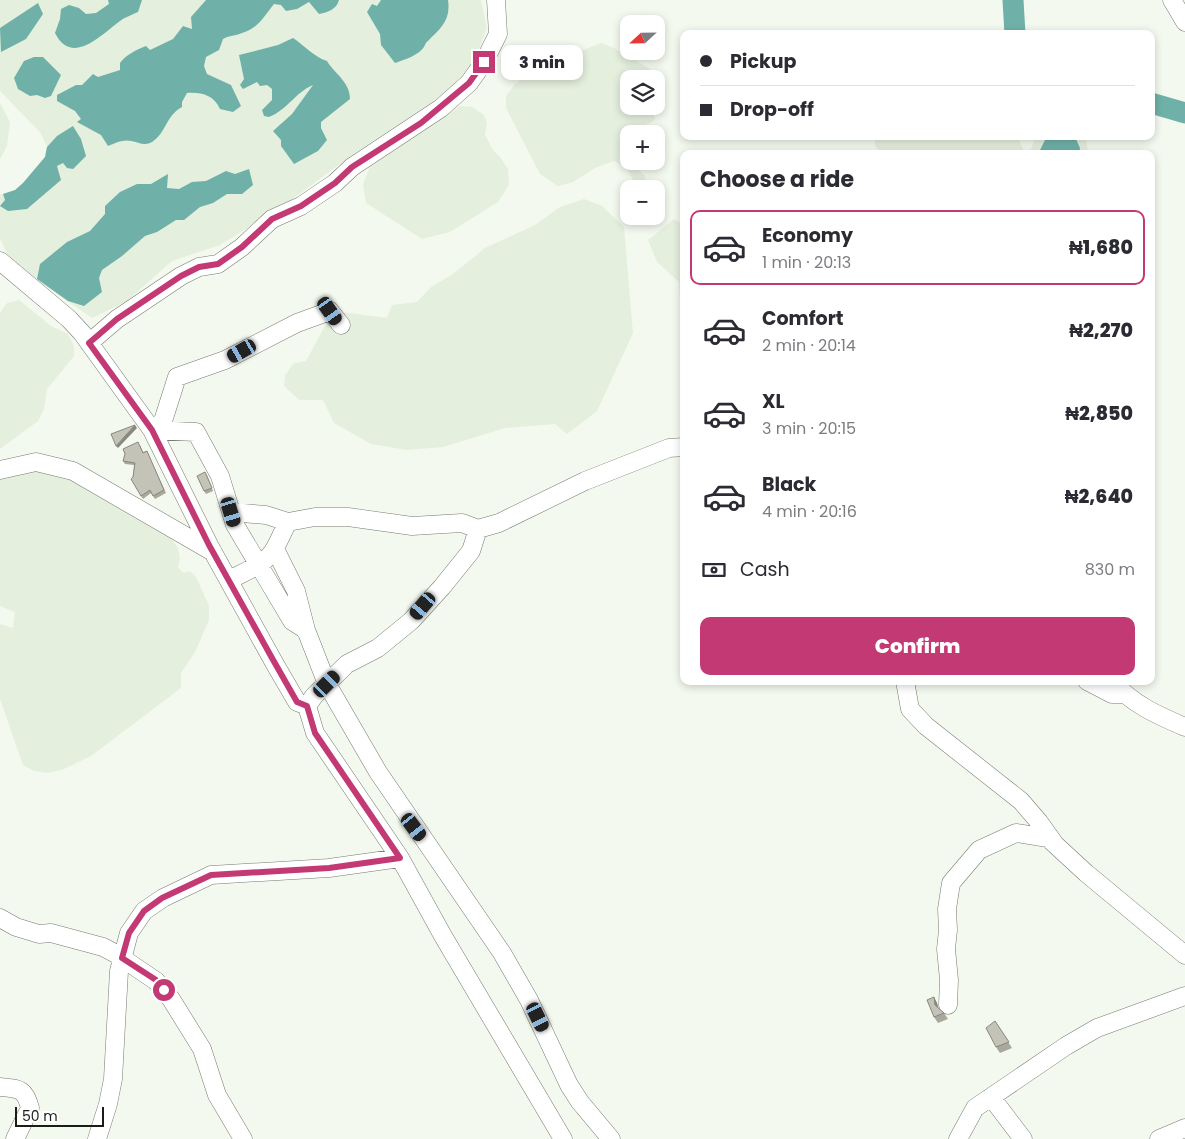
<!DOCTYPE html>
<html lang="en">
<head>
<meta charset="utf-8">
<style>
	:root { --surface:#fff; --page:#f7f7f7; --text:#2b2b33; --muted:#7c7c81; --line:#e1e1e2; --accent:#c23974 }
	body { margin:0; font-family:Poppins,sans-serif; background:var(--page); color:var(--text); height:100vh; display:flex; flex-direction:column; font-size:19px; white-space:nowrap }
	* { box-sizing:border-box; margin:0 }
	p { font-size:16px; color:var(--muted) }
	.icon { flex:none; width:28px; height:28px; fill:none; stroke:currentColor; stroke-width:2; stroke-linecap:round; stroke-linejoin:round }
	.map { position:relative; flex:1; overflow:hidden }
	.details { position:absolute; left:680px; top:150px; width:475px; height:535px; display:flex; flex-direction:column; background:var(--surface); border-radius:10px; box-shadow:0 2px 8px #0003 }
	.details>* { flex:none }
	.guide { position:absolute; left:680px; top:30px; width:475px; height:110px; border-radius:10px; box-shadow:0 2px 8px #0003; display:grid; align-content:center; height:110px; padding:0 20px; background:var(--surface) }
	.needle { width:32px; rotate:248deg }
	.fabs { position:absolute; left:620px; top:15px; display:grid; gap:10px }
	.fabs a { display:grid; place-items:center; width:45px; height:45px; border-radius:10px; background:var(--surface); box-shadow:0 2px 8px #0003; font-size:25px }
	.scale { position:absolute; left:15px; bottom:12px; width:89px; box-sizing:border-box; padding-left:5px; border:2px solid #1a1c18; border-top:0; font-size:14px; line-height:18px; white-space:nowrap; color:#1a1c18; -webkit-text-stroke:4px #fff; paint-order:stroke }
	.end { position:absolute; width:22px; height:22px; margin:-11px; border:6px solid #c23974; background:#fff; box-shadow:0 0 0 2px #fff }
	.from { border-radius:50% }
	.bubble { position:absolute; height:35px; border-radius:10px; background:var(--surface); box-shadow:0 2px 8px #0003; font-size:16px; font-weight:800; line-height:35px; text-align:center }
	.car { position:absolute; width:15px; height:30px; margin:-15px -8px; border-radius:6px; box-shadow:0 0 4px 1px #0007; background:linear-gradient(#222 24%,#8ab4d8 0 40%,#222 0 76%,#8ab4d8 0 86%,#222 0) }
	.guide b { display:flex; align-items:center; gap:18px; height:48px; font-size:19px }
	.guide b+b { border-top:1px solid var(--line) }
	.guide i { width:12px; height:12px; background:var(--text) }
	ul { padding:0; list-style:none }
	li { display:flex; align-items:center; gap:15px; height:75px; margin:0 10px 8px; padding:0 10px; border:2px solid transparent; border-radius:10px }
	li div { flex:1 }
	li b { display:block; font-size:19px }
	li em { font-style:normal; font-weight:800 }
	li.on { border-color:var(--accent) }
	li>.icon { width:45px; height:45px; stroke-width:1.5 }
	h2 { padding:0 20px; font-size:22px; line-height:60px }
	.pay { display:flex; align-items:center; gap:12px; height:55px; padding:0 20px; font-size:19px }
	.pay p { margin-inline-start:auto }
	.primary-button { display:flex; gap:10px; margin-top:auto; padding:10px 20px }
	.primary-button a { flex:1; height:58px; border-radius:10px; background:var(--accent); color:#fff; font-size:20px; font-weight:800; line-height:58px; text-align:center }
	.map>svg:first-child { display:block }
	.built { fill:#e5efdd }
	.water { fill:#6fb1a8 }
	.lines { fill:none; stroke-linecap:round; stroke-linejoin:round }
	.river { stroke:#6fb1a8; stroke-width:21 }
	.minor-casing { stroke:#757b71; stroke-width:19 }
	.minor { stroke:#fff; stroke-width:18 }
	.wall { fill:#a9a89d }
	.shaded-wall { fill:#898880 }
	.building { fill:#c4c3b7; stroke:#898880 }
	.route { stroke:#c23974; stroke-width:6 }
</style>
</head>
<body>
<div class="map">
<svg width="1185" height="1139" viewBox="0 0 1185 1139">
	<rect width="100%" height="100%" fill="#f3f9ee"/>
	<path class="built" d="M0,0H481L487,28L474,62L447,92L356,152L287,203L220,245L172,261L127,301L92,318L21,269L8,256L0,238V195L15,190L23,183L45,157L47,147L40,132L0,91Z
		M601,43L614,48L649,68L653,79H629V106H652L655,120L629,134V161H643L638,169L645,176L648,189H635L634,182L626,167L614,161L595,168L573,182L558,186L540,174L506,108V96L515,84L534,70Z
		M0,103L10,122L7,146L0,159Z
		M460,106L472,107L483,114L487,122L485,135L493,150L500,157L508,169L509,185L498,202L450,232L422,239L366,203L363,184L370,167Z
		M875,136H1017L1024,151L1031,149L1036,136H1086L1088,154H883L875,146Z
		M584,199L602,206L624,227L633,333L597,411L567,434L555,424L505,428L443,447L407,450L371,444L334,423L323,400H299L284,386L285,375L294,363L306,361L333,311L387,318L392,305L417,302L431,287L453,274L485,248L535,225L560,207Z
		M674,219L684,225V303L680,299L679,282L657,262L648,240Z
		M19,300L51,326L68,334L74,346V356L47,389L44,409L38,421L0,449V313L7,303Z
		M47,469L89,487L110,503L130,514L154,523L168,534L178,548L180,558L178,567L183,573L190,571L196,577L209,606V620L195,652L181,673V688L91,756L64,769L48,773L34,771L23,765L0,699V624L13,628L15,612L0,606V479L24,471Z"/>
	<path class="water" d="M108,0H142L138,12C132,15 125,17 120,21C102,34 72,67 55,33L60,19L61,9L69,5L79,8L86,14L96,13L109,4Z
		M206,0H339C336,10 328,12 319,14L309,2L297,9L286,11L281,5L274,4C264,16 259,28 242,33C235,36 230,35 223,39L219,50L206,57L204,66L207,74L231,85L241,106L233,112L220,109C214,95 201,92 187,93L182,102V107C165,116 166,135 150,143C143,146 138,142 131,141C124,139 115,143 108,146L101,135L77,122L81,119L75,111L57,101V95L76,85H82L93,74L98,77L120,70V63C127,54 136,50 146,46L150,50L173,39L183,26L192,29L191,17Z
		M381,0H448C451,20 441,28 428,41C426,42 425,45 424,47C419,55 404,60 395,63L381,45L380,34L367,12L372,4L377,6Z
		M38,3L43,14L26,39L1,52L0,28Z
		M293,38C305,46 314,57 327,61C335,74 350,82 350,99L321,122V128L327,140L318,151L294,164L281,146V140L273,131L292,114L313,85C296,92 287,110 269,117L264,116L262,110L272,100V89L267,85L260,86L257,82L243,89L240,85L244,79L239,55L278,45Z
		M34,57H43L61,75L51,96L45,98L37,95L30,96L18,89L14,78L24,61Z
		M73,126L81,139L86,156L73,169L67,168L63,163L57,166L61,180L27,209L8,211L0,206L5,200L3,194L15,190L23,183L45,157L47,147L57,136Z
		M1052,136H1066L1076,139L1080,148L1079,154H1038L1045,140Z
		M249,169L253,185L242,194H227L213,203L200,207L184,220H176L157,232L145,236L122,256L102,270L99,278L102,292L84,306L68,301L37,279L40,264L67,242L90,231L105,214V206L120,192L137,184H151L168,174L167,188L179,189L192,182L206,181L226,171L235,174Z"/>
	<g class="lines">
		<path class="river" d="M1013,0L1015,34
			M1151,103L1185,113"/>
		<g class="minor-casing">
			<path id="minor" d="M1172,0L1185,22
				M0,261L69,319L82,333L152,430L209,545L276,666L297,702L307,706L315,733L400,858L443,936L563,1139
				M89,343L117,319L181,276L199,267L218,264L242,247L272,219L301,206L335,183L352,167L441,108L469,83L484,62L498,34L496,0
				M152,430L196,432L220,476L235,525L292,621L306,630L327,684L378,772L502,953L529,1000L569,1085L580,1102L611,1139
				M152,430L163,421L177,377L225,360L297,323L330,311L341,325
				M0,470L36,462L73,471L213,552
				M231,512L266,515L288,522L315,517H348L412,526L462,523L478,529L499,523L585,481L669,448L684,447
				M275,549L296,591L306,630
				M229,580C244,572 267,564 275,548C280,539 283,531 288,522
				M905,681L910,709L926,726L1021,801L1039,822L1054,843
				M1087,681L1112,694H1123
				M1112,681C1132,704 1157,715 1185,727
				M307,706L314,696L347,664L378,648L411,621L442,587L471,551L478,529
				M0,918L16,927L39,934L51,933L103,947L122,957
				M122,958L156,981L171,999L202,1049L217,1095L243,1139
				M948,1005L949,980L946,949L948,930L947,909L951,883L979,850L1016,833L1048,838L1086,873L1185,955
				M0,1087C19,1089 25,1088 30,1108L15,1139
				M991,1097L1023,1139
				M97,1139L108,1104L113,1079L119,971L129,933L144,911L163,898L211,875L329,868L400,858
				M958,1139L975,1108L1066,1046L1097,1028L1185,996
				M1159,1139L1185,1128"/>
		</g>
		<use href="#minor" class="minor"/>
	</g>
	<path class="wall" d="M140,445L143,452L147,451L148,454L166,493L155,499L151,493L143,499L141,496L133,477L134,465L125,464L123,461Z
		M207,475L213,491L206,494L204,491Z
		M934,997L937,1003L938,1008L944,1013L948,1019L938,1023L934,1017Z
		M995,1021L1012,1048L1000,1053L996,1047Z"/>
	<path class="shaded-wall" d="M135,425L137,428L118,448L116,446Z
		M934,997L937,1003L939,1010L935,1005Z"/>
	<path class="building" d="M135,425L116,446L111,434Z
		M138,442L143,453L147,451L164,490L153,496L150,490L141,496L131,479L133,477L135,463L123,461L125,454L123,449Z
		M205,472L212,488L204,491L197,476Z
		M934,997L935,1005L944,1013L934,1017L927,1000Z
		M995,1021L1009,1042L996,1047L986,1028Z"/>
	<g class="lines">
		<path class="route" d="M164,990L156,980L122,958L129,933L144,911L162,898L211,875L329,868L400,858L315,733L307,706L297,702L272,658L209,545L152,430L89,343L117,319L181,276L199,267L218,264L242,247L272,219L301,206L335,183L352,167L421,123L469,83L484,62"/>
	</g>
</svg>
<div class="fabs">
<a><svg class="needle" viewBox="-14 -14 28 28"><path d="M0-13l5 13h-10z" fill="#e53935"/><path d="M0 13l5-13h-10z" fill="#7c7c81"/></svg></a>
<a><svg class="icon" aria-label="layers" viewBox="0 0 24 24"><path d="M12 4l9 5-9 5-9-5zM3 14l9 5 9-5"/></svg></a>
<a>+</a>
<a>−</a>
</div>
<div class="scale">50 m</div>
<i class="end from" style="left:164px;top:990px"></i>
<i class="end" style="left:484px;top:62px"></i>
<div class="bubble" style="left:501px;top:45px;width:82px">3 min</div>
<i class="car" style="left:330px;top:311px;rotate:145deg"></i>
<i class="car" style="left:242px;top:351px;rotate:240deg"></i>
<i class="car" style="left:231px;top:512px;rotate:163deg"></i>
<i class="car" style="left:423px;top:606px;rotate:220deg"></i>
<i class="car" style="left:327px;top:684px;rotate:45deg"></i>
<i class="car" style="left:414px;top:827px;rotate:143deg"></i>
<i class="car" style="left:538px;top:1017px;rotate:154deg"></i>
<div class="guide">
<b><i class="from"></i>Pickup</b>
<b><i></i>Drop-off</b>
</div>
<section class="details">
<h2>Choose a ride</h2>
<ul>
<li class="on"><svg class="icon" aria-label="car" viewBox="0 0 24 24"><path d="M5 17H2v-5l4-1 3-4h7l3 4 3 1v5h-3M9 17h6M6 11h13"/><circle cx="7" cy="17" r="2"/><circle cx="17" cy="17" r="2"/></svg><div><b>Economy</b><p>1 min · 20:13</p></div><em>₦1,680</em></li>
<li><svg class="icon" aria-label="car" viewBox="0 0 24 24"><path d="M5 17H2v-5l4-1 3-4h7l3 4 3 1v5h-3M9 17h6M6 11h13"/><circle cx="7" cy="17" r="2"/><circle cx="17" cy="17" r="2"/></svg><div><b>Comfort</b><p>2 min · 20:14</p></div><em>₦2,270</em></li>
<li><svg class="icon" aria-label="car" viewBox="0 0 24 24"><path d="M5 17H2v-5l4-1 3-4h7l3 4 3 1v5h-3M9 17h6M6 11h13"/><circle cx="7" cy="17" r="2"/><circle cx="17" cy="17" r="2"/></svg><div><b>XL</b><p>3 min · 20:15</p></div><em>₦2,850</em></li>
<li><svg class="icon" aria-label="car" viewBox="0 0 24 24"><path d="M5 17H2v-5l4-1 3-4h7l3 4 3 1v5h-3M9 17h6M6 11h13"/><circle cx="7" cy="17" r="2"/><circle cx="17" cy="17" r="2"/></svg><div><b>Black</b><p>4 min · 20:16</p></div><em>₦2,640</em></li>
</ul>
<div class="pay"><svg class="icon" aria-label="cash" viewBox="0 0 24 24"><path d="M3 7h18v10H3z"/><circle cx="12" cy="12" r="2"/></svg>Cash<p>830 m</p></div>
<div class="primary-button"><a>Confirm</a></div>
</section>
</div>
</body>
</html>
